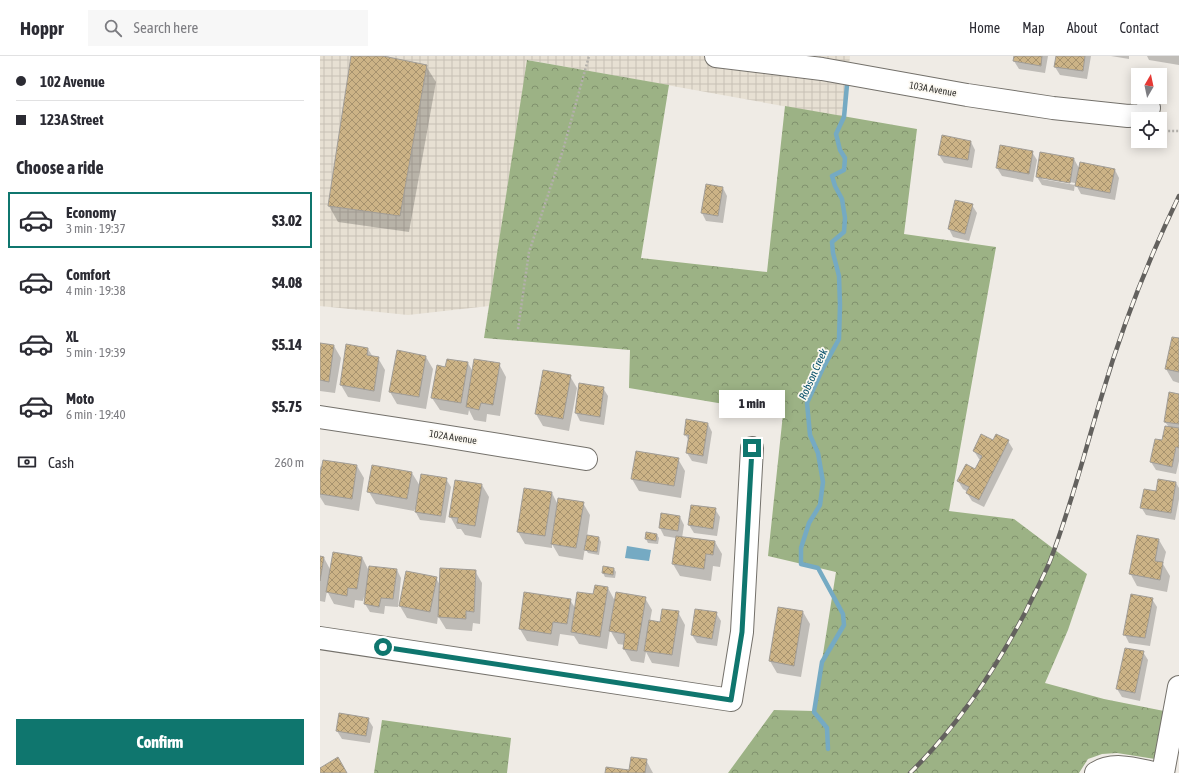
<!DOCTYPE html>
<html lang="en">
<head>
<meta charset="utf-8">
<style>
	:root { --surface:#fff; --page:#f7f7f7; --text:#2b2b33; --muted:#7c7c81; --line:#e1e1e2; --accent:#0f766e }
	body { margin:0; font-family:"Asap Condensed",sans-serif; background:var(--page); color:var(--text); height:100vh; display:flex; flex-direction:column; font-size:15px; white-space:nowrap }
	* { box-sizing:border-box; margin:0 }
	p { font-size:13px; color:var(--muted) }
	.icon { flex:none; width:22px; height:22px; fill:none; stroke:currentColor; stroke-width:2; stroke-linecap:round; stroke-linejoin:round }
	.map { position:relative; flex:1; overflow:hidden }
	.sheet { display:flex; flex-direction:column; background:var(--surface); width:320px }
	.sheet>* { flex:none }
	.banner { display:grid; align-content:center; height:88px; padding:0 16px; background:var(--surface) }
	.needle { width:26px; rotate:9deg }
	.fabs { position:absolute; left:811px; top:12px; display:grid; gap:8px }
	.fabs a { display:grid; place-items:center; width:36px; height:36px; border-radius:0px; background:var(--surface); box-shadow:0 2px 10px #0003; font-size:20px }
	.end { position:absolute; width:18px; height:18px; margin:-9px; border:5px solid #0f766e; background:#fff; box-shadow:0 0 0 2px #fff }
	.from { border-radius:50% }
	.bubble { position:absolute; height:28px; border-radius:0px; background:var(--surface); box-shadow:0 2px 10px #0003; font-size:13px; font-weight:800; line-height:28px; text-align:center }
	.banner b { display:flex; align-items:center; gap:14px; height:38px; font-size:15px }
	.banner b+b { border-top:1px solid var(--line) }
	.banner i { width:10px; height:10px; background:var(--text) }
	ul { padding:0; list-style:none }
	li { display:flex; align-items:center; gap:12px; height:56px; margin:0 8px 6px; padding:0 8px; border:2px solid transparent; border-radius:0px }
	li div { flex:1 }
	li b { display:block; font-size:15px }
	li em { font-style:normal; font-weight:800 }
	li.on { border-color:var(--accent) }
	li>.icon { width:36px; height:36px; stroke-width:1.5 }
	h2 { padding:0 16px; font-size:18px; line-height:48px }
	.pay { display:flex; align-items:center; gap:10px; height:44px; padding:0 16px; font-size:15px }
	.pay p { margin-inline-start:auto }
	.primary-button { display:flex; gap:8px; margin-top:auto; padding:8px 16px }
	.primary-button a { flex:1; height:46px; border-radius:0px; background:var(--accent); color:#fff; font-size:16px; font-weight:800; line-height:46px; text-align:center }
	header { display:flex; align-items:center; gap:24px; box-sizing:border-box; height:56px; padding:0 20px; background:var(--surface); border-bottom:1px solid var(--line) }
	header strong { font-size:19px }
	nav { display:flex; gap:22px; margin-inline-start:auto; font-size:14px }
	.search { width:280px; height:36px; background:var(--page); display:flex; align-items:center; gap:10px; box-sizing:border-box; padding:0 14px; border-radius:0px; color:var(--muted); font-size:15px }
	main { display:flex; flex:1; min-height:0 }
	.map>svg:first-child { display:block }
	.industrial { fill:url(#industrial-grid) }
	.forest { fill:url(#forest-crowns) }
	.water { fill:#75aac3 }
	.shadow { fill:#0003; fill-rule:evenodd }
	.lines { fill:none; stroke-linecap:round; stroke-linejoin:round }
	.stream { stroke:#75aac3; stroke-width:4.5 }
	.building { fill:url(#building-cross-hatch); stroke:#a19d97 }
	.minor-casing { stroke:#74716b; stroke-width:24 }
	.path { stroke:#b3b0ab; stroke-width:2.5; stroke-dasharray:2 2; stroke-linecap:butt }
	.minor { stroke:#fff; stroke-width:22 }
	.rail-casing { stroke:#63615e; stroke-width:4.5 }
	.rail { stroke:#fcf9f2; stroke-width:3; stroke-dasharray:9; stroke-linecap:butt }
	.route { stroke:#0f766e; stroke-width:5 }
	.labels { text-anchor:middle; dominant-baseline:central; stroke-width:3.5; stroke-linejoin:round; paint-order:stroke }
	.street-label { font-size:10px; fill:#31302d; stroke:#fcf9f2 }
	.water-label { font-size:11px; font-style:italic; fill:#064f69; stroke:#fcf9f2 }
</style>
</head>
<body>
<header>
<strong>Hoppr</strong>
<div class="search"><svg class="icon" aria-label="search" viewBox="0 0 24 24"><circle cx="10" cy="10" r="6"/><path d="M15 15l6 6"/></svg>Search here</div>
<nav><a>Home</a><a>Map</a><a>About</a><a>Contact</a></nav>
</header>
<main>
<section class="sheet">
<div class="banner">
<b><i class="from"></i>102 Avenue</b>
<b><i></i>123A Street</b>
</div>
<h2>Choose a ride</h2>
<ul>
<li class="on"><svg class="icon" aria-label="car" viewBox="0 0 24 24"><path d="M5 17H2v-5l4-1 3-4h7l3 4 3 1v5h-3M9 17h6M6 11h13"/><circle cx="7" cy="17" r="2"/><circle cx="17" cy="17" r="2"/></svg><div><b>Economy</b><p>3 min · 19:37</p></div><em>$3.02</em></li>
<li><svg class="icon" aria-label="car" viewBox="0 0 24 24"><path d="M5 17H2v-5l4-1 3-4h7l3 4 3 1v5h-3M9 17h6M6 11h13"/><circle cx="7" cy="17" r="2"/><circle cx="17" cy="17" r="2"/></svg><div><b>Comfort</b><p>4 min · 19:38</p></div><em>$4.08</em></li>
<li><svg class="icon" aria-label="car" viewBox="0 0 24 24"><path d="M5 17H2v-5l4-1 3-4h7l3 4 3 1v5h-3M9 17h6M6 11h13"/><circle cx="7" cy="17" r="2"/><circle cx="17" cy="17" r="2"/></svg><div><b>XL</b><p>5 min · 19:39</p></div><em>$5.14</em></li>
<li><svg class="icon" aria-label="car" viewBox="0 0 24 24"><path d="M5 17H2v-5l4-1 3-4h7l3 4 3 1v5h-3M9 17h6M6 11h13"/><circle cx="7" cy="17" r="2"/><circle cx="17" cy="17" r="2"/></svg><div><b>Moto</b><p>6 min · 19:40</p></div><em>$5.75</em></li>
</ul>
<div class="pay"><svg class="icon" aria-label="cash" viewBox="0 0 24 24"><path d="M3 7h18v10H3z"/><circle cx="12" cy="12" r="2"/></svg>Cash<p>260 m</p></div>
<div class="primary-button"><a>Confirm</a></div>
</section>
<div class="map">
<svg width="859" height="717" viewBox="0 0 859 717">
	<defs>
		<pattern id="industrial-grid" width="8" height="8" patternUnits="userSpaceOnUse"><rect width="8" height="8" fill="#e7e0d3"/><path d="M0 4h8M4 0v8" fill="none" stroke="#c7c0b5"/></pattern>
		<pattern id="forest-crowns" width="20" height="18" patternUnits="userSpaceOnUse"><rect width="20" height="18" fill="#9cb285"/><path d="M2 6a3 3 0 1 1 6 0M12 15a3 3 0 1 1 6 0" fill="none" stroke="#80916d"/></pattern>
		<pattern id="building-cross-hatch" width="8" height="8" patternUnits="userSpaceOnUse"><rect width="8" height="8" fill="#ccb386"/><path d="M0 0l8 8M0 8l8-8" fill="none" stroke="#a6926e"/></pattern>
	</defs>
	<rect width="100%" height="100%" fill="#efebe5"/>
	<path class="industrial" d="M0,0H530L524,61L208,4L169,250L88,259L0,250Z"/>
	<path class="forest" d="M207,4L349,29L321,202L447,216L465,50L597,73L584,178L676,191L629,455L694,463L767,518L748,574L725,627L784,643L844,655L835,703L797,697L782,698L768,703L759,717H408L454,654L494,655L516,516L448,500L463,358L309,332L310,294L164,282Z
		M62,664L191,682L187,717H54Z"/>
	<path class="water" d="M307,490L331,494L329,505L305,502Z"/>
	<path class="shadow" d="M32,0H57L106,10L116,26L89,176L18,166L9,150Z
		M695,0H728L725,17L699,13L694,5Z
		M737,0H771L767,23L740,19L735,11Z
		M791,0H809V3Z
		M827,0H859V9L829,4Z
		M651,86L655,94L652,112L624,107L619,99Z
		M712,96L717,104L713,126L682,120L677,112Z
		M754,103L760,114H795L799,122L795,144L761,138L755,127L754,135L722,129L717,121ZM722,121L755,127V129L722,123Z
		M403,132L407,140L403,167L386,165L382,157Z
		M652,149L657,157L649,185L633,181L629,173Z
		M859,283V327L853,325L846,313Z
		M0,288L14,290L21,302L15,337L0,335Z
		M26,290L48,293L53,301L58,302L65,314L60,346L28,341L21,329Z
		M106,301L113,313L106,353L77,348L70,336Z
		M148,307L153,316L179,308L186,321L180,360L167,358L166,366L154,364L149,354L148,359L120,354L112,342Z
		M250,320L257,332L249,375L223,370L216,358Z
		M260,329L283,332L288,340L284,369L260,365L256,357Z
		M859,339V405L856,418L836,414L831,406L843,386L849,371L845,366Z
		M388,368L392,376L387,408L372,405L367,397L369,385L365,378Z
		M688,385L693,393L664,451L652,445L647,437L648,436L643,433L638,425L656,415L661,404L659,403L654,395Z
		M358,403L365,415L361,442L319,435L312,423Z
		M0,410L2,414L37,410L44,422L39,455L5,449L0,441Z
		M92,417L100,430L126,423L131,431L125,467L100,464L94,453V455L56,448L49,436Z
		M856,427L859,432V443L855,464L826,459L821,451L836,436Z
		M162,429L169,441L161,482L145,479L141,473H137L130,460Z
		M232,437L238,449L263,447L270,459L267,480L279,482L281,486L279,499L268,497L265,492L263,504L239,500L232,488V492L205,488L198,476Z
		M395,453L400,461L397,480L374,477L369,469Z
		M360,461L364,469L362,482L395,486L402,498L400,511L393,510L391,525L360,520L353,508L356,482L344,480L340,472Z
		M337,479L339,482L338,488L328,487L326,483Z
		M839,484L846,496L843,508L850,520L847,536L817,530L810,517Z
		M0,501L4,502L11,515L42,501L49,515L77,514L81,522L78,551L65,550L64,558L50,556L45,548L46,541H44L43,545L35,544L34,552L14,548L7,535L5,546L0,545Z
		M294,513L296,516L295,522L285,521L283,517Z
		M155,515L162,527L160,568L153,567L152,575L126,573L118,560L117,568L87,562L80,550L116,522L120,529Z
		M288,532L295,545L325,542L332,554L330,565L341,567L358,556L365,569L359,611L332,607L326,596L324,607L311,605L304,593L305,589L298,588L290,574L287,593L259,588L254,580L240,578L238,590L207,585L200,573L250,544L256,553L274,539Z
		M832,543L837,551L830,590L809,587L805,579Z
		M376,554L396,557L401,565L397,590L377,587L372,579Z
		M483,556L490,568L481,621L457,617L450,605Z
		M823,596L828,604L820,645L802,641L797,633Z
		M48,663L53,671L50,687L22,683L17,675Z
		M326,704L333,717H286L310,715Z"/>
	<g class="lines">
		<path class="stream" d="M508,693L507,672L494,656L502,606L524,569L523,558L498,512L481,508V492L489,467L500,449L503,426L498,397L490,379L487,347L502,314L519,283L520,249L519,220L513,197L512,186L524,176L525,162L522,143L515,130L512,120L524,114L525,102L520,94L516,78L524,61L527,29"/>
	</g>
	<path class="building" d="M31,0H63L107,9L80,160L8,150Z
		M694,0H722L721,10L693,5Z
		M736,0H765L763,15L734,11Z
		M622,79L651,85L648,104L618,99Z
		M680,89L713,95L709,118L676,112Z
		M720,96L754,102L750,127L716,121Z
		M760,106L795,113L790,137L755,130Z
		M386,128L403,131L398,160L381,157Z
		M635,144L653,148L645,178L628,173Z
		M852,281L859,282V316L845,313Z
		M0,287L14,289L9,326L0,324Z
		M26,288L48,292L47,299L59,301L54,335L20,329Z
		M77,294L106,300L99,341L69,336Z
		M127,303L148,306L141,347L111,342L117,309L125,311Z
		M154,303L180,307L173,349L161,347L159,354L146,351Z
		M223,314L251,319L243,363L215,358Z
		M259,327L284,331L280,361L255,357Z
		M849,336L859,338V368L844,366Z
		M366,363L388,367L383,400L366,397L369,379H364Z
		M845,370L859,372V392L856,391L852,411L830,406L835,383L842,384Z
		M661,378L673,384L676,378L689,384L659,444L646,437L649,431L637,425L646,408L655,413L662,400L653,395Z
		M316,395L359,402L354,430L311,423Z
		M3,404L37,409L32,443L0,438V419Z
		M52,409L92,416L87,443L47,436Z
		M101,418L127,422L121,460L95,456Z
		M838,423L856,426L851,457L820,452L824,433L836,435Z
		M135,424L162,428L155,470L137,467L138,462L129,461Z
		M204,432L232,436L225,480L197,476Z
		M238,442L264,446L256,492L231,488Z
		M371,449L396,452L393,473L368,469Z
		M341,457L360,460L358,475L339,472Z
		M326,476L337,478L336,485L325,483Z
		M267,479L279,481L277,496L264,494Z
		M817,479L839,483L835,505L843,506L840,524L809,518Z
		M356,480L395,485L393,499L386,498L384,513L352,508Z
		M13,496L42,501L37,533L28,532L27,540L6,536Z
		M0,500L4,501L0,525Z
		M49,510L77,513L73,543L61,542L59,551L44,548Z
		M283,510L294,512L293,519L282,517Z
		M120,512L156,514L154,556L146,555V563L118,561Z
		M86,515L117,521L110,556L79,550Z
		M275,529L288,531L280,581L251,576L257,536L273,538Z
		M204,536L251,543L247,568L233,566L231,578L199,573Z
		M296,536L326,541L317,595L303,593L305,578L289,575Z
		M811,538L833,542L825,582L803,579Z
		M458,551L483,555L474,610L449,605Z
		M342,553L359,555L352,599L324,595L329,564L340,566Z
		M375,553L397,556L392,583L371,579Z
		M805,592L824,595L815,637L796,633Z
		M19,657L49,662L46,680L16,675Z
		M18,701L27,717H0V712Z
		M311,701L327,703L325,717H285L286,711L309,714Z"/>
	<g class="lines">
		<g class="minor-casing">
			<path id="minor" d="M396,0L502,13L647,39L733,52L808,60L822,59L829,52
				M0,361L111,378L266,403
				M0,582L411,644L422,576L432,392
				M776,717C793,706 815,713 834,717
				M843,717L859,631"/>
		</g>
		<path class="path" d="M841,72L846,75H859
			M198,273L209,196L243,94L269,0"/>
		<use href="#minor" class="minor"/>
		<g class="rail-casing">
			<path id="rail" d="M590,717C638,670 675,614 706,555C714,538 723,522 730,505C751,451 765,394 782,339C802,271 828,204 859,140"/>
		</g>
		<use href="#rail" class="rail"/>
	</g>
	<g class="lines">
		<path class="route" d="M63,591L411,644L422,576L432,392"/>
	</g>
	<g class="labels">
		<g class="street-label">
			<text transform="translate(613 33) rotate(10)">103A Avenue</text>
			<text transform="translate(133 381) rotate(9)">102A Avenue</text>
		</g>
		<g class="water-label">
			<text transform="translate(493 318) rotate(-66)">Robson Creek</text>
		</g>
	</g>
</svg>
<div class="fabs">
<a><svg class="needle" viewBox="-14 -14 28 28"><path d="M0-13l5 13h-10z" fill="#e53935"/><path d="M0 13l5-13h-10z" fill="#7c7c81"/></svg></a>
<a><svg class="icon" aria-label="locate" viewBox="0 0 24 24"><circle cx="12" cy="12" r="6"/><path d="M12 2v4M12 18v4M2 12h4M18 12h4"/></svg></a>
</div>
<i class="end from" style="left:63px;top:591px"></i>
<i class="end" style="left:432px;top:392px"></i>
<div class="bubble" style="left:399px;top:334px;width:66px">1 min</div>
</div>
</main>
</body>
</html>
